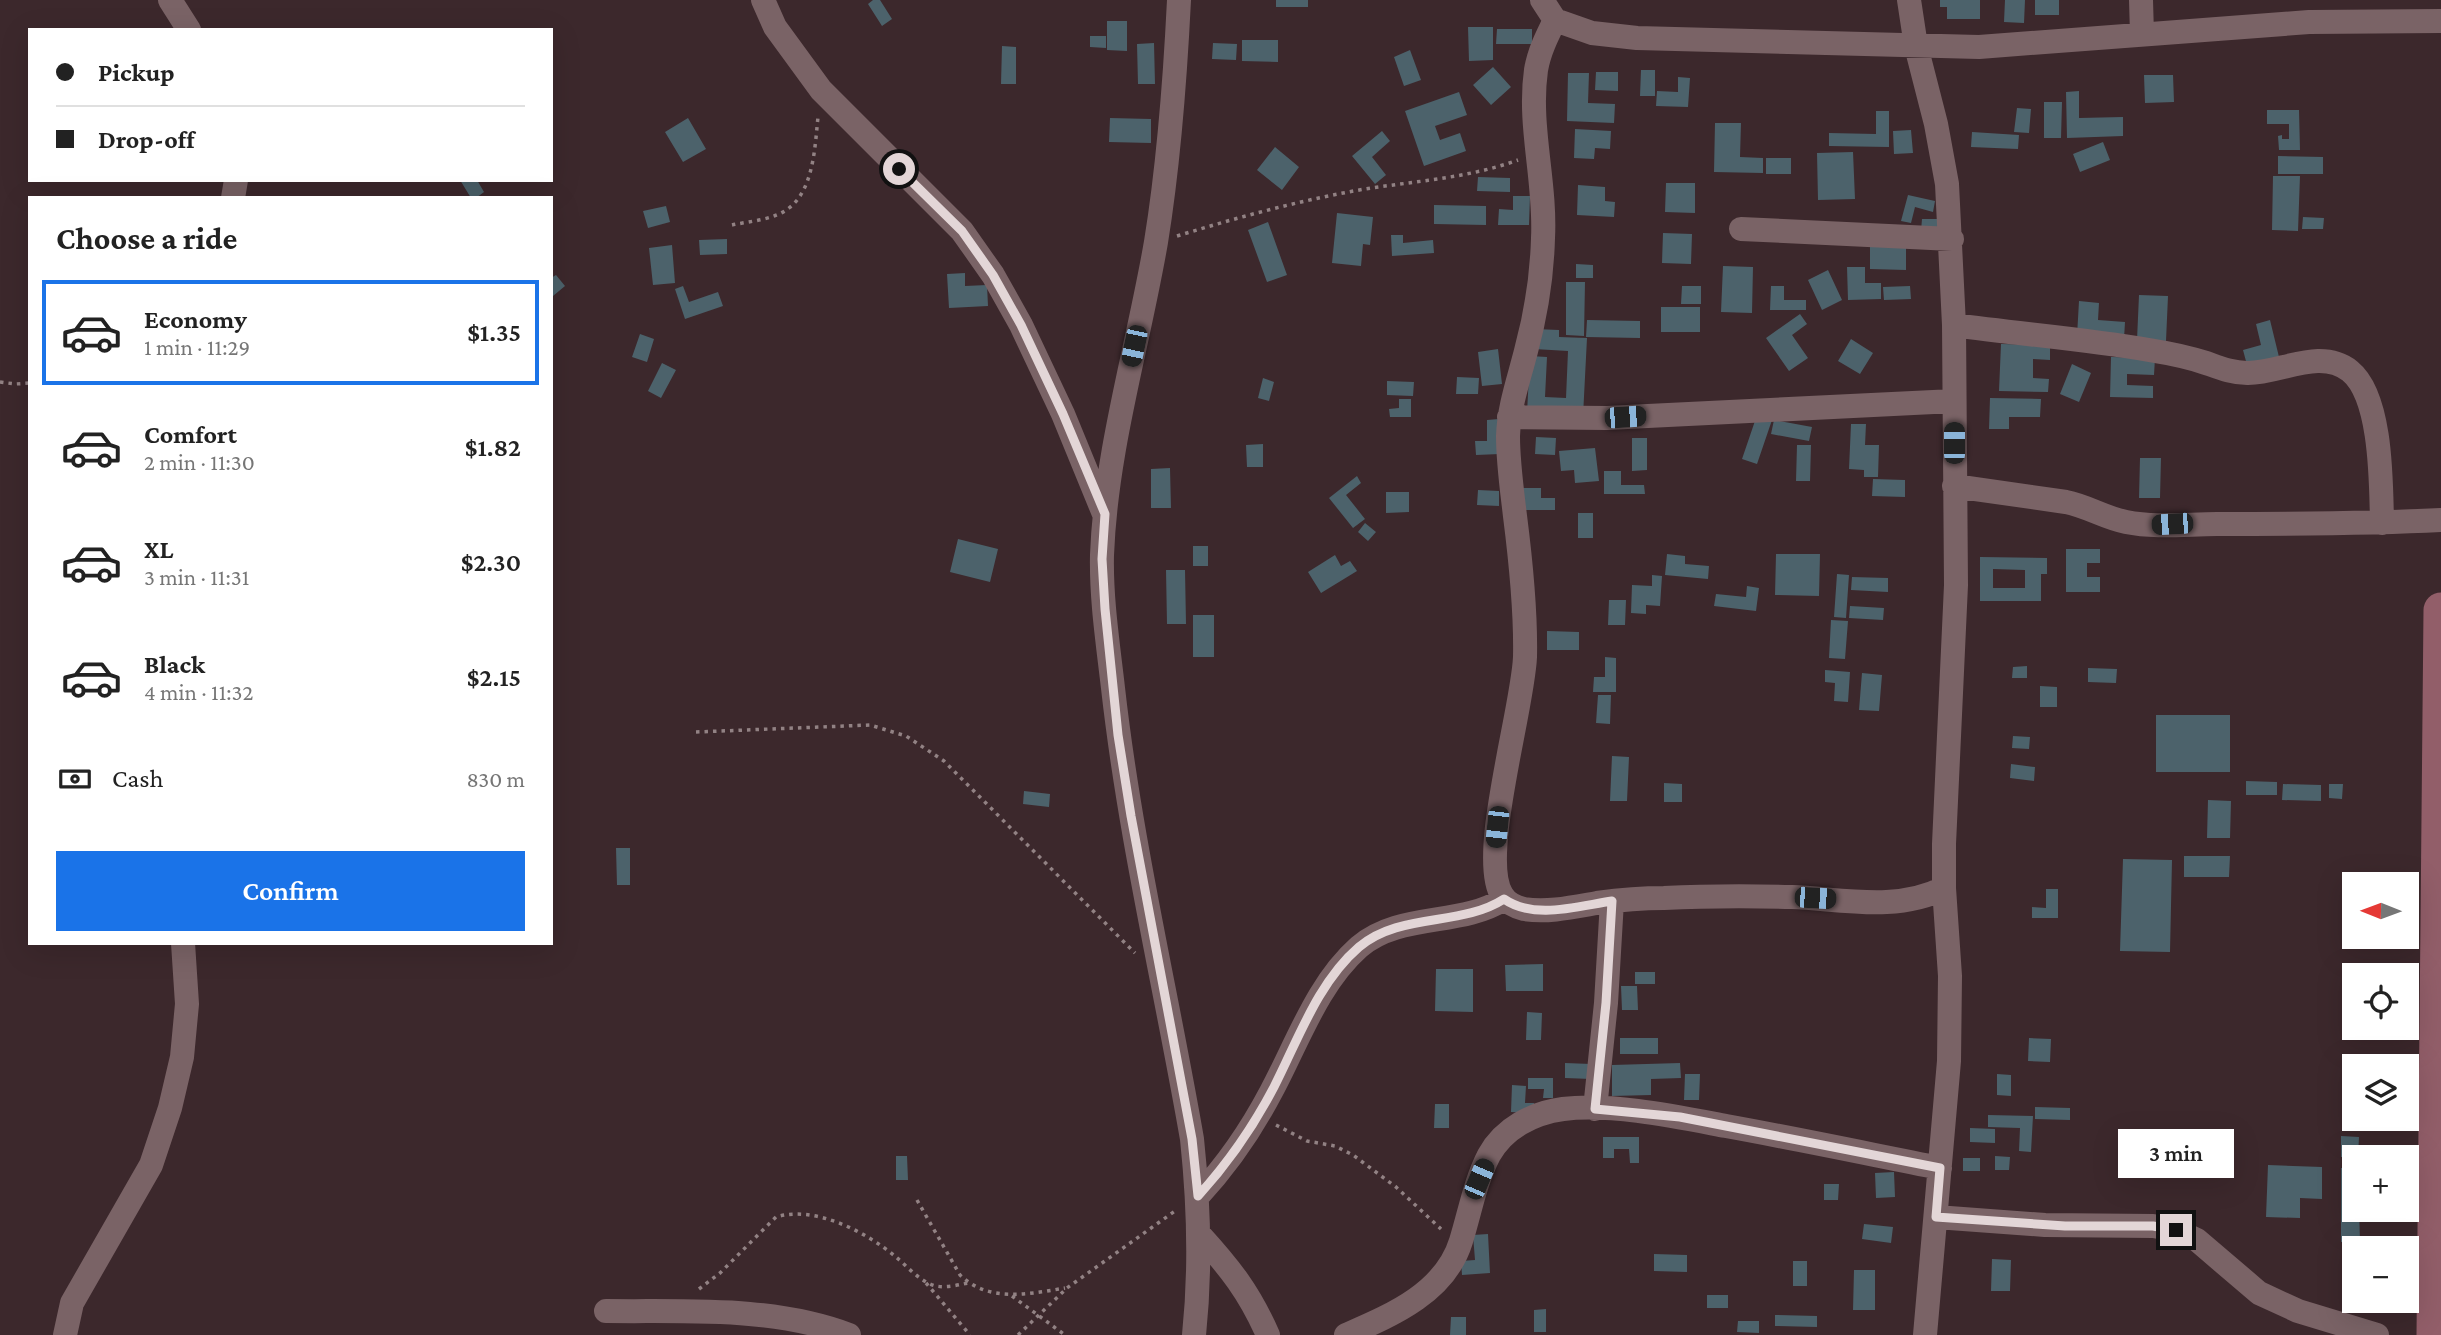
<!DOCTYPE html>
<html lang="en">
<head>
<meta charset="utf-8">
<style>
	:root { --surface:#fff; --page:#f2f2f2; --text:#222; --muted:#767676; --line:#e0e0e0; --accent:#1a73e8 }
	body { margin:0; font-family:"Crimson Pro",serif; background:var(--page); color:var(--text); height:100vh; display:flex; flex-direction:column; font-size:26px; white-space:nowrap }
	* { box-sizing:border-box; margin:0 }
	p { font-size:23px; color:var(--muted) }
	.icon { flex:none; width:38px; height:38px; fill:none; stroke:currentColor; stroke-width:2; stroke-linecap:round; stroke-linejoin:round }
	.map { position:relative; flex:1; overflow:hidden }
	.sheet { position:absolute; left:28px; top:196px; width:525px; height:749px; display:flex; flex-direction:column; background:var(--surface); border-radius:0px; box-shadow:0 7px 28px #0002 }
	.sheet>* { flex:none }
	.top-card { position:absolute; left:28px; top:28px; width:525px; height:154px; border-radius:0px; box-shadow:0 7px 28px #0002; display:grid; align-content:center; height:154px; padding:0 28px; background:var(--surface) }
	.needle { width:46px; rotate:271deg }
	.buttons { position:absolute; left:2342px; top:872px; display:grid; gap:14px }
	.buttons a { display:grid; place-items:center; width:77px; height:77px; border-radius:0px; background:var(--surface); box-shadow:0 7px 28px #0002; font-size:35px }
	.end { position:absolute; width:32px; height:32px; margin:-16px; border:9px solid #e3d6d7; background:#111; box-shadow:0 0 0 4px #111 }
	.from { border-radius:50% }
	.bubble { position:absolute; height:49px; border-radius:0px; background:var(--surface); box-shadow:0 7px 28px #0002; font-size:23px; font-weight:600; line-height:49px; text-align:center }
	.car { position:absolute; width:21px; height:42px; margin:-21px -10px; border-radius:9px; box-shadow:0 0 5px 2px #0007; background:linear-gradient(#222 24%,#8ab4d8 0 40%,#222 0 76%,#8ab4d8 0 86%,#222 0) }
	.top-card b { display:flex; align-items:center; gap:24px; height:66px; font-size:26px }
	.top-card b+b { border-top:2px solid var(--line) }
	.top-card i { width:18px; height:18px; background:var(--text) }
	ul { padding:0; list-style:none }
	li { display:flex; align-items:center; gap:21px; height:105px; margin:0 14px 10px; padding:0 14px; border:4px solid transparent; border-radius:0px }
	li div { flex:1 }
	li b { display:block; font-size:26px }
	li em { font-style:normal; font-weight:600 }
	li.active { border-color:var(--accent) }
	li>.icon { width:63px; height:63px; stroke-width:1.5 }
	h2 { padding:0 28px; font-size:32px; line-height:84px }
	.pay { display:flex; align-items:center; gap:18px; height:77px; padding:0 28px; font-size:26px }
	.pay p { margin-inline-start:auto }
	.button { display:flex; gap:14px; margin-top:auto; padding:14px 28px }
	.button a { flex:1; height:80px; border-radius:0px; background:var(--accent); color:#fff; font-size:28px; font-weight:600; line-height:80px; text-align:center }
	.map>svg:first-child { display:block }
	.building { fill:#4c626b; fill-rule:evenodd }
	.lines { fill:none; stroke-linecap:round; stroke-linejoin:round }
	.path { stroke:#928284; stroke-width:3.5; stroke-dasharray:3.5 5; stroke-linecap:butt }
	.street { stroke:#7a6366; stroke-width:24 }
	.secondary { stroke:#925e69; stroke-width:35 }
	.route { stroke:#e3d6d7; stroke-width:9 }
</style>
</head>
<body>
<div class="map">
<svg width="2441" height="1335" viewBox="0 0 2441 1335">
	<rect width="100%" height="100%" fill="#3c282c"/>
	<path class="building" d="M873,0H880L892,19L882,26L868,4Z
		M1276,0H1308V7H1276Z
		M1940,0H1980V19H1947V7H1940Z
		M2005,0H2025L2024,23L2004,22Z
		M2035,0H2059V15H2035Z
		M1107,21H1127V51L1107,50Z
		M1468,27H1493V60L1469,61Z
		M1497,29H1532V44H1496Z
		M1090,36H1106V48L1090,47Z
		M1242,40H1278V62L1242,61Z
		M1154,43L1155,84H1138L1137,44Z
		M1213,43L1237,44L1236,60L1212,59Z
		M1002,46L1016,47V84H1001Z
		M1410,50L1421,80L1404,86L1394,57Z
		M1493,67L1511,87L1491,105L1473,85Z
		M1641,70H1655V96H1640Z
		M1596,72H1618V91L1595,90Z
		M1568,73H1589L1588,103L1615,104L1614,123L1567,121Z
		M2144,75H2173L2174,102L2145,103Z
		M1678,77L1690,78L1688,107L1656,106L1657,91L1678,92Z
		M2079,91V118L2123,117V136L2067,138L2066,92Z
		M1459,92L1467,115L1435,126L1440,140L1460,133L1466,151L1424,166L1405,111Z
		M2044,102H2062L2061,138H2044Z
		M2017,108L2031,109L2029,133L2014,132Z
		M2267,110H2299L2300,150H2279L2278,136L2282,135V139H2289V124H2267Z
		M1876,111H1889V147L1829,146V133L1876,134Z
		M688,118L706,149L683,162L665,132Z
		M1110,118L1151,119V143L1109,142Z
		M1715,123H1741L1740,157L1763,158V173L1714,172Z
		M1575,129L1611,131L1610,149L1595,148L1594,159L1574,158Z
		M1911,130L1913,153L1894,154L1893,131Z
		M1382,131L1390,141L1372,157L1386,175L1375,184L1352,156Z
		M1972,132L2019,135L2018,149L1971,147Z
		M2103,142L2110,160L2080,172L2073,154Z
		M1275,147L1299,167L1282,190L1257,170Z
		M1853,152L1855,199L1818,200L1817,153Z
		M2278,156L2323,157V174H2278Z
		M1766,158H1791V174H1766Z
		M2273,176H2300L2298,231L2272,230Z
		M1478,177L1510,178V192L1477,191Z
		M460,180H477L484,192L476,198H471Z
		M1666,183H1695V213L1665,212Z
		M1578,185L1605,187V201L1615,202L1614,217L1577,215Z
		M1908,195L1935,201L1933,212L1915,207L1911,223L1901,221Z
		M1513,196H1530L1529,225H1498L1499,209L1513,210Z
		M1434,205L1486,206V225L1434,224Z
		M666,206L670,222L648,228L643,211Z
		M1337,213L1373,217L1370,245L1363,244L1361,266L1332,263Z
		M2303,217L2324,218L2323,229H2302Z
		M1922,219H1939V231H1921Z
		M1268,222L1287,275L1267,282L1248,230Z
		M1663,233L1692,234L1691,264L1662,263Z
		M1391,235H1403V243L1433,240L1434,253L1392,256Z
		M727,239V254L700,255L699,240Z
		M672,245L675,283L653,285L649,248Z
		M1870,246L1906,247V270L1870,269Z
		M1576,264L1593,265V278H1576Z
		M1723,266L1753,267L1752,313L1721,312Z
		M1847,267H1865V283H1881V299L1848,300Z
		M1828,270L1842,300L1822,310L1808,280Z
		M965,273V286L987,285L988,306L949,308L947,274Z
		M556,275L565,286L553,296L551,278Z
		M1566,282H1585L1584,336L1566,335Z
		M683,286L689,302L718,292L723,306L685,319L675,289Z
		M1682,286H1701V304H1681Z
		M1771,286H1784V300H1806V310H1770Z
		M1910,286L1911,299L1884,300L1883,287Z
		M2139,295L2168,296L2166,341L2137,340Z
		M2079,301L2099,303L2098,320L2125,322L2124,339L2077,336Z
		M1661,307H1700V332H1661Z
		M1800,314L1807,324L1792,335L1808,358L1789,371L1766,338Z
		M1587,320L1640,321V338L1586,337Z
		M2270,320L2279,357L2247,365L2243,350L2261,345L2256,324Z
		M1535,329L1559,330V337L1587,338L1583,416L1527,413L1530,356L1547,357L1545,397L1566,398L1568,351L1534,349Z
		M640,334L654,339L647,362L632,357Z
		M1851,339L1873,353L1860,374L1838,361Z
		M2001,344L2050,345V360L2033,359V378L2049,379L2048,392L1999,391Z
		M1498,349L1502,384L1482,386L1478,352Z
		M2111,357L2155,358L2154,375L2127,374V385L2153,386V398L2110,397Z
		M662,363L676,370L661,398L648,391Z
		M2072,364L2091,373L2079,402L2060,394Z
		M1457,377L1479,378L1478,394H1456Z
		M1263,378L1274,382L1269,401L1258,398Z
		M1387,381L1414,382L1413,396L1387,395Z
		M1990,398L2041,399L2040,417H2009V429H1989Z
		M1399,399H1411V417H1390L1389,409L1399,408Z
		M1757,415L1772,420L1757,464L1742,459Z
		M1499,419L1500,454L1476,455L1475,441H1487V420Z
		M1774,420L1812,427L1809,441L1771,434Z
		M1851,424H1866L1865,445H1879L1878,477H1864V470L1849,469Z
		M1536,437L1556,438L1555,455L1535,454Z
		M1632,438H1647V470L1632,471Z
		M1263,444V467H1247L1246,445Z
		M1797,445H1811L1810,481H1796Z
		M1595,448L1599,481L1575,483L1574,470L1561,471L1559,451Z
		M2140,458H2161L2160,498H2139Z
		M1170,468L1171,508H1151V469Z
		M1604,471H1621V485H1644L1645,494H1604Z
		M1357,476L1361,483L1346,495L1365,519L1353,528L1329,498Z
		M1873,479L1905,480V497L1872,496Z
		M1521,488H1541V498H1555V510H1522Z
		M1478,490L1499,491V506L1477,505Z
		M1386,492H1409V512L1386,513Z
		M1578,513H1593V538H1578Z
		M1365,523L1376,532L1368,541L1358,532Z
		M958,539L998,549L990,582L950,572Z
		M1193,546H1208V566H1193Z
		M2066,549H2100V563H2087V577H2100V592H2066Z
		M1667,554L1685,556V564L1709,566L1708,579L1665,575Z
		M1776,554H1820L1819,596L1775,595Z
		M1335,555L1341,566L1350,561L1357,571L1321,593L1308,572Z
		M1980,557L2047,558V574H2041V601H1980ZM1993,569L2025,570V588H1993Z
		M1166,570H1185L1186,624H1167Z
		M1837,574L1849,575L1846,618L1834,617Z
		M1652,575L1662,576L1660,606L1646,605V614L1631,613L1632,585L1652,586Z
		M1852,577L1888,578V592L1851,590Z
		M1747,586L1759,588L1756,611L1714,606L1716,594L1746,597Z
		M1609,600H1626L1625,625H1608Z
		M1850,606L1884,608L1883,620L1849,618Z
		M1193,615H1214V657H1193Z
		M1831,620L1848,621L1845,659L1829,658Z
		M1547,631L1579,632V650H1547Z
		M1605,657L1616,658V692H1593L1594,677H1605Z
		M2027,666V678H2012L2013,667Z
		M2088,668L2117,669L2116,683L2088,682Z
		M1825,670L1850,672L1848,702L1834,701L1835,683L1825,682Z
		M1862,673L1882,675L1879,711L1859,710Z
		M2040,686L2057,687V707H2040Z
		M1598,695H1611L1610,724L1596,723Z
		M2156,715H2230V772H2156Z
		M2013,736L2030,737L2029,749L2012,748Z
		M1612,756L1629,757L1627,801H1610Z
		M2011,764L2035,767L2034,781L2010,778Z
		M2246,781L2277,782V795H2246Z
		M1664,783L1682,784V802H1664Z
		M2283,784L2321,785V801L2282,800Z
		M2329,784H2343L2342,799L2329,798Z
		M1024,791L1050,794L1049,807L1023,804Z
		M2208,800L2231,801L2230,838H2207Z
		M616,848H630V885H617Z
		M2184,856H2230L2229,877H2184Z
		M2123,859L2172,860L2170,952L2120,951Z
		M2046,889H2058V918H2032V907L2046,908Z
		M1543,964V991H1506L1505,965Z
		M1436,969H1473V1012L1435,1011Z
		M1635,972H1655V984H1635Z
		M1621,986H1637L1638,1010H1622Z
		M1527,1012L1542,1013L1541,1040H1526Z
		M1620,1038H1658V1054H1620Z
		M2029,1038L2051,1039L2050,1062L2028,1061Z
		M1565,1063L1591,1064V1079L1565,1078Z
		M1680,1063L1681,1078L1651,1079V1095L1612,1096V1065Z
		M1685,1074H1700L1699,1100H1684Z
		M1997,1074L2011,1075V1096L1997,1095Z
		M1528,1078H1553V1098H1543L1544,1089H1528Z
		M1512,1085L1526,1086L1525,1103H1534L1533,1113L1511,1112Z
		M1435,1104H1449V1128H1434Z
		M2035,1107L2070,1108V1120L2035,1119Z
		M1988,1115L2033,1116L2031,1152L2019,1151L2020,1128L1988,1127Z
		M1970,1128L1995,1129V1143L1970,1142Z
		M2341,1136L2359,1137L2358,1157H2341Z
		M1603,1137H1639V1163H1630L1629,1149H1614V1158H1603Z
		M896,1156H907L908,1180H896Z
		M1995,1156L2010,1157L2009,1170H1995Z
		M1963,1158H1980V1171H1963Z
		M2268,1165L2322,1167V1199L2300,1198V1218L2266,1217Z
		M2341,1168H2354V1209H2359L2360,1241L2341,1242Z
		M1894,1172L1895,1197L1876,1198L1875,1173Z
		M1824,1184H1839L1838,1200H1824Z
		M1864,1224L1893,1227L1891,1243L1862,1239Z
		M1488,1234L1490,1273L1462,1275L1461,1261L1475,1260L1473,1235Z
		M1654,1254L1687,1255V1272L1654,1271Z
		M1992,1259L2011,1260L2010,1291H1991Z
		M1793,1261H1807V1286H1793Z
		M1854,1270H1875V1310H1853Z
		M1707,1295H1728V1308H1707Z
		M1546,1309V1332H1534V1310Z
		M1775,1315L1817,1316V1327L1775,1326Z
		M1451,1317H1466V1335H1450Z
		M1738,1321H1759V1333L1737,1332Z"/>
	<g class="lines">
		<path class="path" d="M732,225C750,221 774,220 789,208C814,189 815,145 818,117
			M1177,236C1239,217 1301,200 1365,189C1416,181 1469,178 1518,160
			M0,382L15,384L30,383
			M696,732L870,725L906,736L944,761L1135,953
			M1276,1125L1307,1141L1335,1146L1353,1155L1396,1187L1441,1229
			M917,1200L960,1275C989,1303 1029,1294 1065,1288
			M926,1283L970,1335
			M699,1289L720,1273L776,1217C815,1205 866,1232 896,1257C908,1267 920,1282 936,1286C946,1288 958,1285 968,1283
			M1012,1296L1065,1335
			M1018,1335L1067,1288L1175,1211"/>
		<path class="street" d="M170,0L189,30
			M763,0L775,27L821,90L962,231L993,275L1021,325L1063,414L1104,514
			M1179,0C1175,81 1169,162 1156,242C1138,347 1106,449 1102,555C1101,599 1108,644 1113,688C1130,840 1166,989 1192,1139C1199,1205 1201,1269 1194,1335
			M1542,0L1555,20L1592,33L1637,38L1979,47L2309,22L2441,21
			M1909,0L1916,46L1936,124L1947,184L1954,325L1956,585L1944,844V888L1950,976L1949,1061L1925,1335
			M2141,0L2142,34
			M1555,20C1547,36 1539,52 1536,70C1528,126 1546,182 1543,238C1542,276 1536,314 1526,351C1519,379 1509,406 1508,436C1508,463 1512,490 1515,516C1521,563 1526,610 1525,657C1523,709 1478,858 1502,895C1506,902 1515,907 1524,909C1547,913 1574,907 1597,903C1619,900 1642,898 1664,898C1706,896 1750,896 1792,897C1842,899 1897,912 1944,888
			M233,198L236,180
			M1741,229L1952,239
			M1954,325C2019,334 2085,339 2149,350C2168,353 2188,357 2206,363C2220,368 2232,373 2247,373C2279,374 2320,347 2350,371C2382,397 2381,483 2382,523
			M1509,417L1607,418L1954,401
			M1954,486L2066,502C2087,506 2105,518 2126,522C2156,528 2187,524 2217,524C2292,524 2366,524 2441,520
			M1595,1109L1606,1003L1612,901
			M1198,1196C1227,1165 1251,1130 1271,1092C1297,1044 1317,984 1359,947C1400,912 1461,927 1504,899
			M1936,1217L2045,1225L2153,1226L2176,1230L2197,1240L2259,1293L2298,1311L2377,1335
			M1199,1234C1230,1268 1249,1292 1268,1335
			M606,1311C687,1312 772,1306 849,1335
			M65,1335L72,1303L151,1165L170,1108L182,1057L187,1004L183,943
			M1346,1335C1392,1315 1445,1293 1461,1241C1470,1212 1475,1182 1489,1155C1504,1128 1533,1113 1563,1109C1612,1103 1678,1117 1726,1126C1798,1139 1869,1154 1940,1168"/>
		<path class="secondary" d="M2434,1335L2441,610"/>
	</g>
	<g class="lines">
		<path class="route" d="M899,169L962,231L993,275L1021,325L1063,414L1105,514L1102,559L1105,609L1118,735L1131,816L1192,1139L1198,1196C1228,1163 1253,1127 1274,1087C1298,1040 1318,982 1359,947C1400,912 1461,927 1504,899C1534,920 1578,906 1612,901L1606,1003L1595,1109L1680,1117L1940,1168L1936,1217L2065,1226H2153L2176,1230"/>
	</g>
</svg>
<div class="buttons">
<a><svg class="needle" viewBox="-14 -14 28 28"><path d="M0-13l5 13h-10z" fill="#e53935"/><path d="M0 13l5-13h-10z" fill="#767676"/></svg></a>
<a><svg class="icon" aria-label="locate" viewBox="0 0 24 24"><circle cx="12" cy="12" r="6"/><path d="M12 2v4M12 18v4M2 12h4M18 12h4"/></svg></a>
<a><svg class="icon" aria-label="layers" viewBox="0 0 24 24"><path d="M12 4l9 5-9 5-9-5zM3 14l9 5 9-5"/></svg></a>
<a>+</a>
<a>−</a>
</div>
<i class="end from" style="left:899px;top:169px"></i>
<i class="end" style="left:2176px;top:1230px"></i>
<div class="bubble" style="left:2118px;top:1129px;width:116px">3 min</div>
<i class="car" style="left:1134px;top:346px;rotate:192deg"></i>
<i class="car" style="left:1625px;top:417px;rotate:86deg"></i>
<i class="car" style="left:1954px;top:443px;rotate:0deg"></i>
<i class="car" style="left:2172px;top:524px;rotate:267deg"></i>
<i class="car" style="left:1497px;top:827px;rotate:186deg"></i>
<i class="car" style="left:1815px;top:898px;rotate:93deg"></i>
<i class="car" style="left:1479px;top:1179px;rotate:23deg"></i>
<div class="top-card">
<b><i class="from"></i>Pickup</b>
<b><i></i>Drop-off</b>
</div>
<section class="sheet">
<h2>Choose a ride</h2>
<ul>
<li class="active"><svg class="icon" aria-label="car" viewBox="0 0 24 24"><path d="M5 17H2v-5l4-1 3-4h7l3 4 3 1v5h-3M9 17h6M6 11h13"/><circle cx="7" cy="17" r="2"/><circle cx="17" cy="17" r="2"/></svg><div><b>Economy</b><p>1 min · 11:29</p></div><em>$1.35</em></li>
<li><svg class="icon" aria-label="car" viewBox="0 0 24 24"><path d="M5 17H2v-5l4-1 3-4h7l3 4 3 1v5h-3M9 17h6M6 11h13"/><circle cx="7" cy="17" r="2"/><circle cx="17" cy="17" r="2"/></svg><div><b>Comfort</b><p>2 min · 11:30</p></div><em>$1.82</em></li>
<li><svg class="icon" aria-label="car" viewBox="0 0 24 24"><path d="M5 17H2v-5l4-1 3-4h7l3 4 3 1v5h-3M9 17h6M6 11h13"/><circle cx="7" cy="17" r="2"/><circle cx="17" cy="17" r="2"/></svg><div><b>XL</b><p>3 min · 11:31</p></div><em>$2.30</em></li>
<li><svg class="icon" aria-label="car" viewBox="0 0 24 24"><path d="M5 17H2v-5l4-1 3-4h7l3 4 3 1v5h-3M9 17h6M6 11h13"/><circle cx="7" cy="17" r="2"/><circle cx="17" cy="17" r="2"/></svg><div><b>Black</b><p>4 min · 11:32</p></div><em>$2.15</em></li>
</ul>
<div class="pay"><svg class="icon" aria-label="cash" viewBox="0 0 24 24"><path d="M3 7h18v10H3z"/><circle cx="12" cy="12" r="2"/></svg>Cash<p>830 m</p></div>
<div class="button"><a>Confirm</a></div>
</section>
</div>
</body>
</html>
